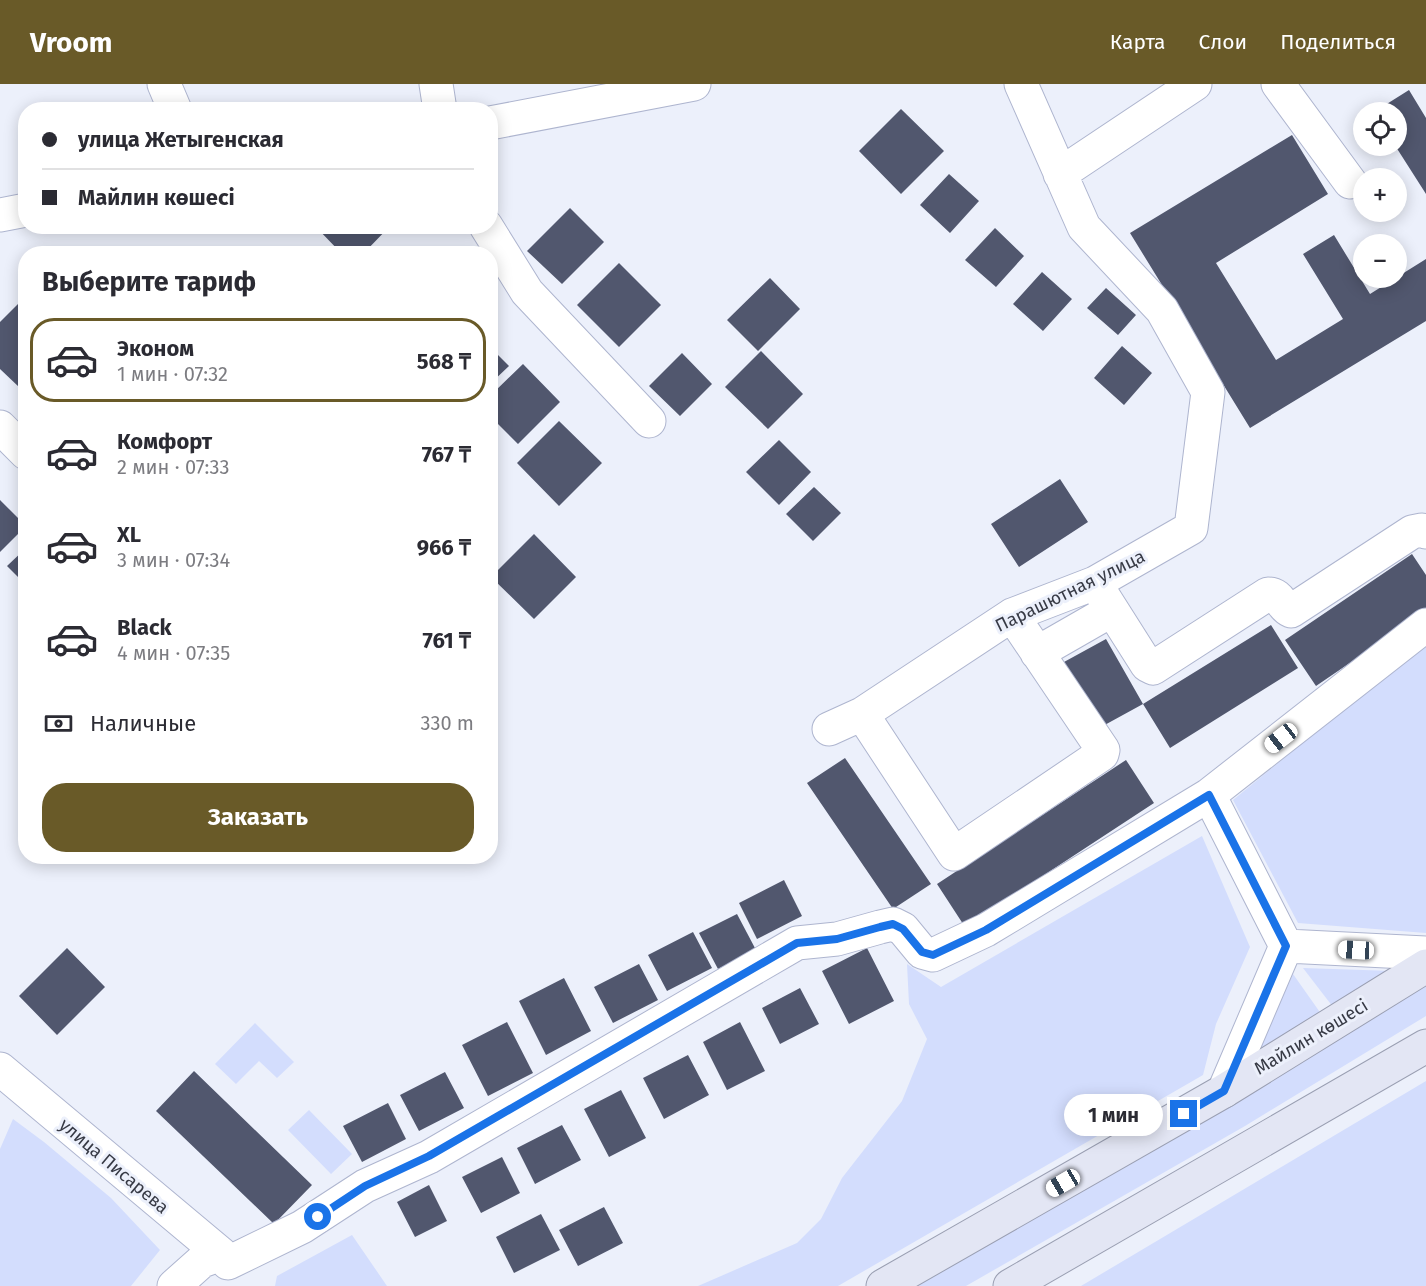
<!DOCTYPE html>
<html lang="ru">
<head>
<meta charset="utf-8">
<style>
	:root { --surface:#fff; --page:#f2f2f3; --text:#2b2b33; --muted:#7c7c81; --line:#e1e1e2; --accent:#695a28 }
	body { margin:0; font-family:"Fira Sans",sans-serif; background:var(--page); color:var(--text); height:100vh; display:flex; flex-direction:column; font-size:22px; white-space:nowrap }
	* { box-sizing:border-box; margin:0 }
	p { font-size:20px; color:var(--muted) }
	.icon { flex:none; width:33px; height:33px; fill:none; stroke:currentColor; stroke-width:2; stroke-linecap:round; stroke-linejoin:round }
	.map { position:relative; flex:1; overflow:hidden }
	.panel { position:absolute; left:18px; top:162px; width:480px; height:618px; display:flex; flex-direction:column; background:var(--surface); border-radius:24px; box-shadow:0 3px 15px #0003 }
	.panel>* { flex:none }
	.top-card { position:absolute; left:18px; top:18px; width:480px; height:132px; border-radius:24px; box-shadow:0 3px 15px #0003; display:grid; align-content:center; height:132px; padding:0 24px; background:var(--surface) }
	.tools { position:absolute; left:1353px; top:18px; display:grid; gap:12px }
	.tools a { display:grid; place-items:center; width:54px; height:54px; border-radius:50%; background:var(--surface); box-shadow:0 3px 15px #0003; font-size:30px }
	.end { position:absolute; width:27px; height:27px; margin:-14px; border:8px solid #1a73e8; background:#fff; box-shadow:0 0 0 3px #fff }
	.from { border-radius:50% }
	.bubble { position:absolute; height:42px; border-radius:21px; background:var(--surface); box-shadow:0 3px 15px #0003; font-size:20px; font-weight:700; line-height:42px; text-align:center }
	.car { position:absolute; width:18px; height:36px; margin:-18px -9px; border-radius:8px; box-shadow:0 0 4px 2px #0007; background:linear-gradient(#fff 24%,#345 0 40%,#fff 0 76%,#345 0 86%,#fff 0) }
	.top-card b { display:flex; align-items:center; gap:21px; height:57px; font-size:22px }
	.top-card b+b { border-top:2px solid var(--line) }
	.top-card i { width:15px; height:15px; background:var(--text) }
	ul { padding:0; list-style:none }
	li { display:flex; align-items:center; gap:18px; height:84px; margin:0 12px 9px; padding:0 12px; border:3px solid transparent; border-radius:24px }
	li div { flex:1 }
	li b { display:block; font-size:22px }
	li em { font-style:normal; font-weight:700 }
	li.current { border-color:var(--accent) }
	li>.icon { width:54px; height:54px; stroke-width:1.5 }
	h2 { padding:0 24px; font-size:27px; line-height:72px }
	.pay { display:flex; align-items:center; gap:15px; height:66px; padding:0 24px; font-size:22px }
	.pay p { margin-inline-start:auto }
	.primary-button { display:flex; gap:12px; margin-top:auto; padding:12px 24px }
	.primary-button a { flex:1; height:69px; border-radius:24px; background:var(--accent); color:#fff; font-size:24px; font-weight:700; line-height:69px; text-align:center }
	header { display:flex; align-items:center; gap:36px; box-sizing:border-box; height:84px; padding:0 30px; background:var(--accent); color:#fff }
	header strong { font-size:28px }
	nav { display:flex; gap:33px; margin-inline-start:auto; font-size:21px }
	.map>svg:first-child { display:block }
	.green { fill:#d3ddfd }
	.building { fill:#51576e }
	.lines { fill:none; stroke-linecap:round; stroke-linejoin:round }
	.minor-casing { stroke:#aeb5cf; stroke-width:35 }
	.major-casing { stroke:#9a9fb2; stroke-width:35 }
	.minor { stroke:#fff; stroke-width:33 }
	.major { stroke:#e3e6f4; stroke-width:33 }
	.route { stroke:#1a73e8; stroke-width:8 }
	.labels { text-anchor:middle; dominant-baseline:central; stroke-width:6; stroke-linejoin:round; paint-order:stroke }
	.street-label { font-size:18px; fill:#373a45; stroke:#ecf0fb }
</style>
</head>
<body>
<header>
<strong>Vroom</strong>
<nav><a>Карта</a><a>Слои</a><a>Поделиться</a></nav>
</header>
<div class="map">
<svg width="1426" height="1202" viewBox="0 0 1426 1202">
	<rect width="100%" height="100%" fill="#ecf0fb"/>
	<path class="green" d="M1426,558V849L1298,839L1233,716Z
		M1202,752L1250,863L1216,940L1203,991L838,1202H698L797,1159L821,1135L842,1094L902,1017L927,955L909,920L907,880L941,903Z
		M1303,884L1393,887L1333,923Z
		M1293,890L1324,934L1253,975Z
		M1426,898V932L1245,1042L966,1202H909Z
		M255,939L294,978L277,994L259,977L236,1000L215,980Z
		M1426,997V1202H1081Z
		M309,1026L352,1070L331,1090L288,1046Z
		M13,1035L44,1058L111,1114L160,1166L131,1202H0V1065Z
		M352,1151L387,1202H275L277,1192Z"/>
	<path class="building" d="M1409,6L1426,34V110L1396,63V28H1374Z
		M901,25L944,67L901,110L859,67Z
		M1292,51L1328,110L1216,179L1276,276L1343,235L1303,170L1334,151L1370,210L1426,175V237L1250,344L1130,149Z
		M949,90L979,117L950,149L920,121Z
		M570,124L604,158L562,200L527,167Z
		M315,142H390L363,170H342Z
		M995,144L1024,172L996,203L965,176Z
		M619,179L661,221L619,263L577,221Z
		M1042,188L1072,215L1043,247L1013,220Z
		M770,194L800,225L758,267L727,236Z
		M1106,204L1136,231L1118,251L1087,224Z
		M19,219L26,226V297L19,303L0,285V238Z
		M1122,262L1152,289L1124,321L1094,294Z
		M490,263L509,282L490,300Z
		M761,267L803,310L768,345L725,303Z
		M682,269L712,300L680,332L649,302Z
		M523,280L560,318L518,360L490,332V312Z
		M559,337L602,379L559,422L517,379Z
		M779,356L811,388L779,421L746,388Z
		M1060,395L1088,438L1019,483L991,440Z
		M814,403L841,429L813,457L786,430Z
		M0,416L26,442L0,468Z
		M534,450L576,493L534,535L491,493Z
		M26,464V501L7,482Z
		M1412,470L1426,491V527L1316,602L1285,556Z
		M1271,541L1298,584L1170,664L1143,620Z
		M1106,555L1143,620L1101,643L1064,578Z
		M845,674L931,800L893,825L807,699Z
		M1126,676L1154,719L965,843L937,800Z
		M784,796L802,832L757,855L739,819Z
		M737,830L756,866L718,885L699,849Z
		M693,848L712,884L667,907L648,871Z
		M67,864L105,903L57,951L19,912Z
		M867,864L894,917L849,940L822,887Z
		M639,880L658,916L613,939L594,903Z
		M564,894L591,947L546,971L519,917Z
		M800,904L819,940L780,960L762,924Z
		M507,938L533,989L488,1012L462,961Z
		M740,938L765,987L727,1006L703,958Z
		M688,971L709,1011L664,1035L643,994Z
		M194,987L312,1101L274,1140L156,1027Z
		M445,988L464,1024L419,1047L400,1011Z
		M621,1006L646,1054L609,1073L584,1025Z
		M388,1019L406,1055L362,1078L343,1042Z
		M562,1041L581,1076L535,1100L517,1064Z
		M502,1073L520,1109L481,1129L462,1093Z
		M429,1101L447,1137L415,1153L397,1118Z
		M604,1123L623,1159L578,1182L559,1146Z
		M541,1130L560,1166L514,1189L496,1153Z"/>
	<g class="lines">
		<g class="minor-casing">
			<path id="minor" d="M164,0L175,26
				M436,0L440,26
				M1278,0L1350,98
				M490,39L694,0
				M1060,90L1195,0
				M0,131L26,126
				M486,142L527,208L649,337
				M0,343L26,369
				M1095,499L1147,581L1153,584L1268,510C1281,510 1281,523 1291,527L1412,448L1422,446L1426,448
				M1037,569L1112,526
				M862,630L954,770L1102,670L1103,666L1012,531
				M829,645L862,630L1012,531L1095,499L1191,444L1208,308L1162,226L1084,143L1021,0
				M1209,711L1286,862L1224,1007
				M1286,862L1426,869
				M0,985L221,1170L228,1179L302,1143L365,1102L429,1073L797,859L837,855L880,843L893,840L903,845L922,868L933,871L986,846L1209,711L1426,541
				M174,1202L202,1177L221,1170"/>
		</g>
		<g class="major-casing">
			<path id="major" d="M883,1202L1224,1007L1426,882
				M1010,1202L1426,962"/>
		</g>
		<use href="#minor" class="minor"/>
		<use href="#major" class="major"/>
	</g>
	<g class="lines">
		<path class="route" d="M318,1133L365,1102L429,1072L797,859L837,855L880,843L893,840L903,845L922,868L933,871L986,846L1209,711L1286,862L1224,1007L1184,1030"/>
	</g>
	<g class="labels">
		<g class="street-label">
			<text transform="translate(1070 507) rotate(-26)">Парашютная улица</text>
			<text transform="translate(1311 953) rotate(-31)">Майлин көшесі</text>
			<text transform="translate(114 1082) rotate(40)">улица Писарева</text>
		</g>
	</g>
</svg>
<div class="tools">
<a><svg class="icon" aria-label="locate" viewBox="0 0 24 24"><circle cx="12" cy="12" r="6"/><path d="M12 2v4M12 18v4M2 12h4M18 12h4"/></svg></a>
<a>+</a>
<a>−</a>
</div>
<i class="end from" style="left:318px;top:1133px"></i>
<i class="end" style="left:1184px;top:1030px"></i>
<div class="bubble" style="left:1064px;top:1010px;width:99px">1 мин</div>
<i class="car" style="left:1281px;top:654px;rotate:232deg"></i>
<i class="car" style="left:1356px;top:866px;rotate:273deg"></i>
<i class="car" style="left:1063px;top:1099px;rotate:240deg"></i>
<div class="top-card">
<b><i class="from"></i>улица Жетыгенская</b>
<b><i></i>Майлин көшесі</b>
</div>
<section class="panel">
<h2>Выберите тариф</h2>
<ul>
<li class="current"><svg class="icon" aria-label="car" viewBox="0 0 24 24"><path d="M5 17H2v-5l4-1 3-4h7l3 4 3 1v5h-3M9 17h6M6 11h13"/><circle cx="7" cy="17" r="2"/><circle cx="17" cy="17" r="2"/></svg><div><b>Эконом</b><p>1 мин · 07:32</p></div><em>568 ₸</em></li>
<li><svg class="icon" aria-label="car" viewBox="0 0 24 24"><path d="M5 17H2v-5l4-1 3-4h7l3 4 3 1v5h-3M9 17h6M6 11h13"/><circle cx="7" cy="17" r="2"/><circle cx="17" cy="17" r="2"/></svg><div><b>Комфорт</b><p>2 мин · 07:33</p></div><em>767 ₸</em></li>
<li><svg class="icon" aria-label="car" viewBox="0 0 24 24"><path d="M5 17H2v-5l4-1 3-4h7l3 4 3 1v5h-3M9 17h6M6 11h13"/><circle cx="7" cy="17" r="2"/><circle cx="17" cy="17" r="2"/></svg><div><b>XL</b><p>3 мин · 07:34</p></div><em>966 ₸</em></li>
<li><svg class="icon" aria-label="car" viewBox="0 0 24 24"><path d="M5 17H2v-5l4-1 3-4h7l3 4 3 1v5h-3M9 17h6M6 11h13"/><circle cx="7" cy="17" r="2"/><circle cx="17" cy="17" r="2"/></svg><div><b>Black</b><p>4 мин · 07:35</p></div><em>761 ₸</em></li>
</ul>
<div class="pay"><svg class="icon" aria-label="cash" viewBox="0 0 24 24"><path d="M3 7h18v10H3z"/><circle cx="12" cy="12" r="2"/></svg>Наличные<p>330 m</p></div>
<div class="primary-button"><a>Заказать</a></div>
</section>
</div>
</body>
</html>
